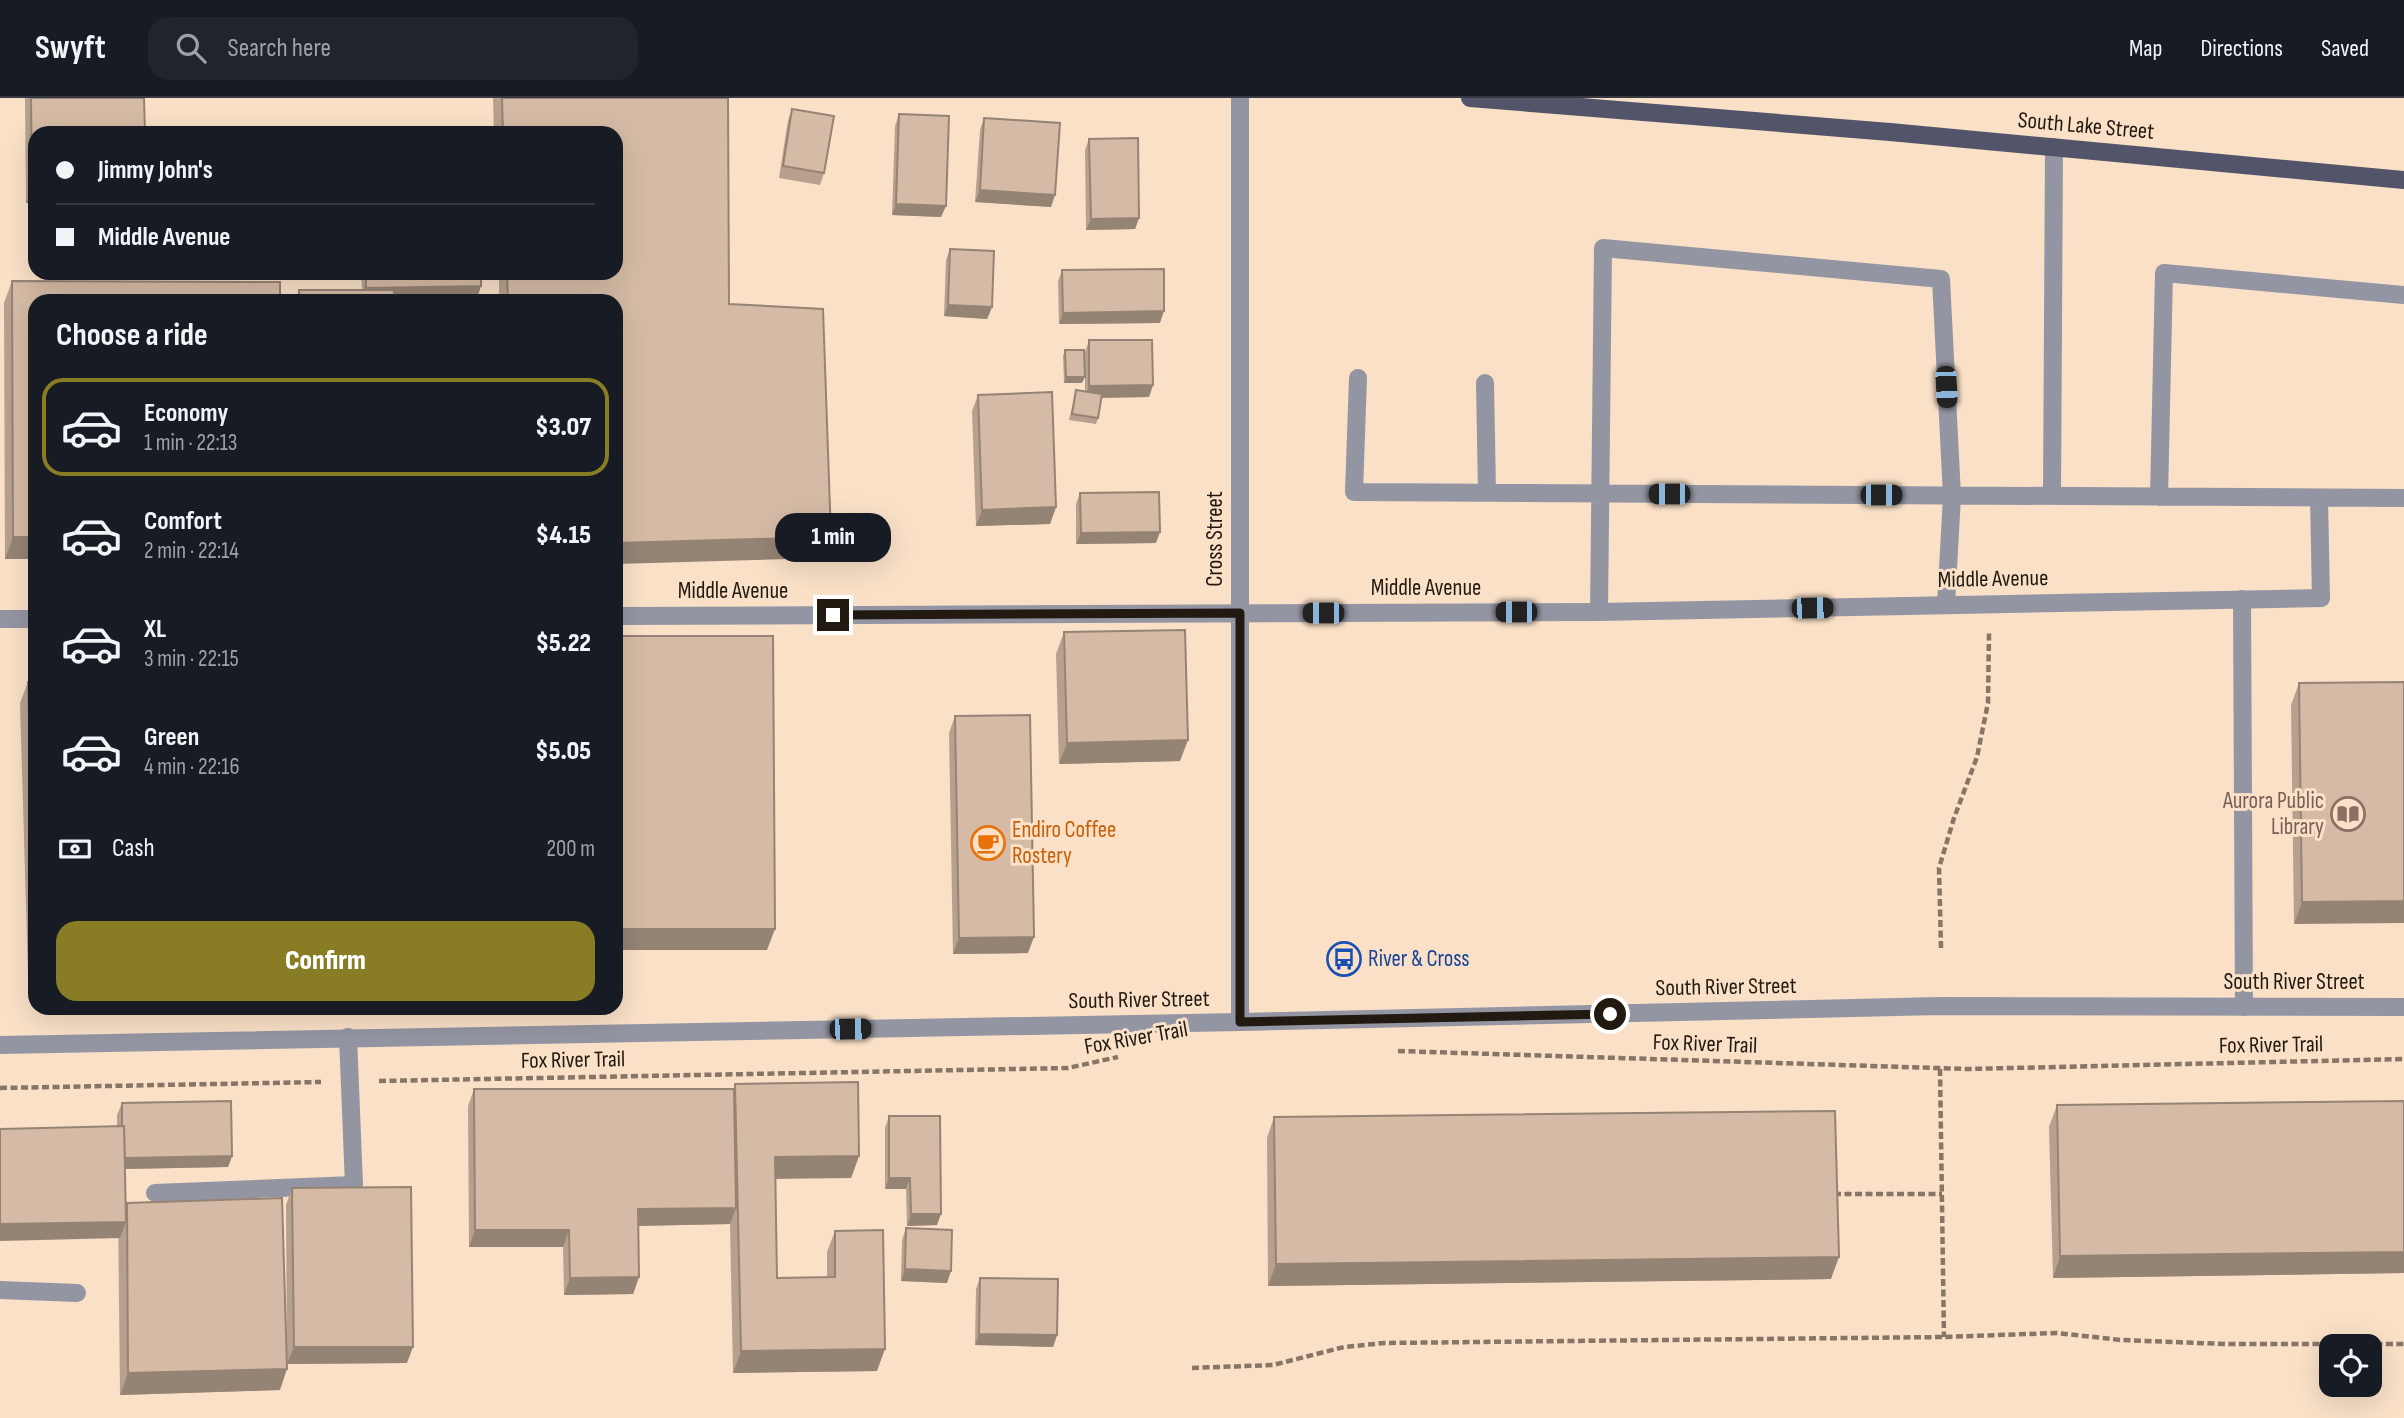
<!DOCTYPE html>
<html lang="en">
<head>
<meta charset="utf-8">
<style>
	:root { --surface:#171b24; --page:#20242c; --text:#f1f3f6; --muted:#9ea1a6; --line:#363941; --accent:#887d24 }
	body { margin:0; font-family:"Sofia Sans Condensed",sans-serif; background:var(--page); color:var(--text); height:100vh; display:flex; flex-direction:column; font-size:26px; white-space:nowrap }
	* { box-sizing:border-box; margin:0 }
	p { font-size:23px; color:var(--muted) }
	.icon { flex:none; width:38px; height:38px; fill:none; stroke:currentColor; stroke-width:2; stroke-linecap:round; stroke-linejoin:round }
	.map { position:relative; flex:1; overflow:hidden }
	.side { position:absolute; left:28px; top:196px; width:595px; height:721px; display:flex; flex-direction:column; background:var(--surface); border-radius:21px; box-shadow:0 7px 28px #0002 }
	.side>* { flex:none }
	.top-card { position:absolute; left:28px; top:28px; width:595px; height:154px; border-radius:21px; box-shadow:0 7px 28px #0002; display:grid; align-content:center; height:154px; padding:0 28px; background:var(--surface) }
	.tools { position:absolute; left:2319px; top:1236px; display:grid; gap:14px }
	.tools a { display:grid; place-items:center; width:63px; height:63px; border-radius:14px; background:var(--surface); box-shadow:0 7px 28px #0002; font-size:35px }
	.end { position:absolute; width:32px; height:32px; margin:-16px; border:9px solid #221911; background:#fff; box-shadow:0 0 0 4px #fff }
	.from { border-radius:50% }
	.bubble { position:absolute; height:49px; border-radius:21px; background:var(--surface); box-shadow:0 7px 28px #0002; font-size:23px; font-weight:800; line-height:49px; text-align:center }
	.car { position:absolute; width:21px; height:42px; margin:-21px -10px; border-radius:9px; box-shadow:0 0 5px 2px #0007; background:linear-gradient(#222 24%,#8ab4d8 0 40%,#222 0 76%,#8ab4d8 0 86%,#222 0) }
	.top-card b { display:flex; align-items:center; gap:24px; height:66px; font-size:26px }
	.top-card b+b { border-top:2px solid var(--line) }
	.top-card i { width:18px; height:18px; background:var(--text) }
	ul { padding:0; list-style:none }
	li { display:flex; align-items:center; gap:21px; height:98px; margin:0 14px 10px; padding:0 14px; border:4px solid transparent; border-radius:21px }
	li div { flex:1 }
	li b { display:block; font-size:26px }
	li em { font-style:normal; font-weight:800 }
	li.active { border-color:var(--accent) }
	li>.icon { width:63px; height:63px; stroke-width:1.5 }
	h2 { padding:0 28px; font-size:32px; line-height:84px }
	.pay { display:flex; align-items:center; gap:18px; height:77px; padding:0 28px; font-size:26px }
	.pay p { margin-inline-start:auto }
	.cta { display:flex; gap:14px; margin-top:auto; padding:14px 28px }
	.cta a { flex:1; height:80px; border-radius:21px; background:var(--accent); color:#fff; font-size:28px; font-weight:800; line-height:80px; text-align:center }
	header { display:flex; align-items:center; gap:42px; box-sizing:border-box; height:98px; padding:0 35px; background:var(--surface); border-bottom:2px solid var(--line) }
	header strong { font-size:33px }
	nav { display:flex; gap:38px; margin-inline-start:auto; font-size:24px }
	.search { width:490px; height:63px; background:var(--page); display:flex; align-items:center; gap:18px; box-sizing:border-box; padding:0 24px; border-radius:21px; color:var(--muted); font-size:26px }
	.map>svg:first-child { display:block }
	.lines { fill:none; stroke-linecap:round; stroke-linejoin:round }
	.path { stroke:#877666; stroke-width:4.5; stroke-dasharray:7 3.5; stroke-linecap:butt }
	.service { stroke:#9495a2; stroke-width:18 }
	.minor { stroke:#9495a2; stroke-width:18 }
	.tertiary { stroke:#9495a2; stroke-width:18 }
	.primary { stroke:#52546a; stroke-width:18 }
	.wall { fill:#b7a18e }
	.shaded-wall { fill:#958374 }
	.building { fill:#d5bba5; stroke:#958374; stroke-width:2 }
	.route { stroke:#221911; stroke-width:9 }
	.labels { text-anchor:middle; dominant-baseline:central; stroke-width:6; stroke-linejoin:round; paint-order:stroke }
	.street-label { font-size:23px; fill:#221911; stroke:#f9e0c7 }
	.education-label { font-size:23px; fill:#785e54; stroke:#f9e0c7; text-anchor:end }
	.food-label { font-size:23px; fill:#c56008; stroke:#f9e0c7; text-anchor:start }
	.transit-label { font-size:23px; fill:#164399; stroke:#f9e0c7; text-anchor:start }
</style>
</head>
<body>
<header>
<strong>Swyft</strong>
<div class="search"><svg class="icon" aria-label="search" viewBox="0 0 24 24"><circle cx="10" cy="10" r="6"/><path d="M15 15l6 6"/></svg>Search here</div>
<nav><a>Map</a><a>Directions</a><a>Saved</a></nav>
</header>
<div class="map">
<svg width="2404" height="1320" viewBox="0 0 2404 1320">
	<rect width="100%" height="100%" fill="#f9e0c7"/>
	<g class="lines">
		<path class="path" d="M1941,850L1939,770L1954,720L1977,659L1988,605L1989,535
			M1398,953L1968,971L2404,961
			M1940,971L1944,1239
			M379,983L1068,970L1118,959
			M0,990L321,984
			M1834,1096H1942
			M1192,1270L1273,1267L1344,1249L1384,1245L1944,1239L2057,1235L2121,1242L2225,1246H2404"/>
		<path class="service" d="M1358,280L1354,394L2404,400
			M1485,285L1487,395
			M2052,398L2054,49
			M2159,399L2164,175L2404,197
			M2319,400L2321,500
			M2242,501L2244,909
			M1599,514L1603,150L1941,181L1952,398L1946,507
			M155,1095L354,1087L348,939
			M0,1192L77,1195"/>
		<path class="minor" d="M1240,0V924
			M616,518L1599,514L2321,500
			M0,521H35"/>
		<path class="tertiary" d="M0,947L1240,924L1940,908L2404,909"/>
		<path class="primary" d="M1470,0L1890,34L2404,82"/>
	</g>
	<path class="wall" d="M25,0H144L35,35V105H26Z
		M493,0H728L729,206L831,439L824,460L616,203H499V175H616V35H494Z
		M792,11L824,75L820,87L779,80L788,22Z
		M899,16L941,119L892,117L895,28Z
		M984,20L1051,109L975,104L980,32Z
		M1089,41L1139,120L1135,131L1086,132L1085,52Z
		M950,151L992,209L987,221L944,218L946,162Z
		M1062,172L1160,225L1059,226L1058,183Z
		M361,175H481V188L477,200L394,201V203H295L299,192H362Z
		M12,183L35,461H5L4,205Z
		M1089,242L1153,287L1149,299L1101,300L1098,320L1096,326L1069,322L1076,292L1085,294V254Z
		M1065,252L1082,285H1064L1063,258Z
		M978,297L1056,409L1050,426L976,428L972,313Z
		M1080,395L1156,445L1076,446V406Z
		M1064,534L1180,663L1059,666L1056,556Z
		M28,584H35V876H28L20,605Z
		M2404,584L2294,826L2291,607L2299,585Z
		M955,618L1028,855L953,856L949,635Z
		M735,986L859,1058L851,1080H775L777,1180L827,1179V1154L835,1133L877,1273L733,1275L730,1126L638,1128L639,1179L633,1196L564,1197L563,1149H469L468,1008L474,991H734Z
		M2404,1003V1175L2053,1180L2049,1029L2057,1007Z
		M122,1005L232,1058L228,1069L125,1071V1109L127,1105L280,1292L120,1297L117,1017Z
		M889,1018L937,1127L907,1128L906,1091H885V1030Z
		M1274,1019L1831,1181L1268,1188L1267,1040Z
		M292,1090L407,1265L287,1266L286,1107Z
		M906,1130L947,1185L901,1183L902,1142Z
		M980,1180L1057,1237L1053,1249L975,1247L976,1191Z"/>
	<path class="shaded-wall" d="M32,89H35V105H26Z
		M980,92L1055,97L1051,109L975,104Z
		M896,106L946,108L941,119L892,117Z
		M1139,120L1135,131L1086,132L1091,121Z
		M481,188L477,200L362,201L366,190Z
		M948,207L992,209L987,221L944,218Z
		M1164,213L1160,225L1059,226L1063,215Z
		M1066,279H1085L1082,285H1064Z
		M1153,287L1149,299L1085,300L1089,288Z
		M1056,409L1050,426L976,428L982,412Z
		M1160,434L1156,445L1076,446L1081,435Z
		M13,439H35V461H5Z
		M831,439L824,460L616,466V445Z
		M1188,642L1180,663L1059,666L1067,645Z
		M2404,803V825L2294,826L2302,804Z
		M616,831H775L767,852H616Z
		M1034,839L1028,855L953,856L959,840Z
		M35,858V876H28Z
		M232,1058L228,1069L119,1071L123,1060Z
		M859,1058L851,1080L767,1081L775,1059Z
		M889,1080H910L906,1091H885Z
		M736,1110L730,1126L632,1128L638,1111Z
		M911,1116H941L937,1127L907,1128Z
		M126,1124L120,1140L0,1143V1126Z
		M475,1132H569L563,1149H469Z
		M2404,1154V1175L2053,1180L2060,1158Z
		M1839,1159L1831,1181L1268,1188L1276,1166Z
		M905,1171L951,1173L947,1185L901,1183Z
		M639,1179L633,1196L564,1197L570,1180Z
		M979,1236L1057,1237L1053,1249L975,1247Z
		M294,1249H413L407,1265L287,1266Z
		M885,1251L877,1273L733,1275L741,1253Z
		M287,1271L280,1292L120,1297L128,1275Z"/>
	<path class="building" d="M31,0H144L145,35H35V89H32Z
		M502,0H728L729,206L823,211L831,439L616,445V203H508L507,175H616V35H503Z
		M792,11L834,18L824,75L783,68Z
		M899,16L949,18L946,108L896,106Z
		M984,20L1060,25L1055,97L980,92Z
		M1138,40L1139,120L1091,121L1089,41Z
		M950,151L994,153L992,209L948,207Z
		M1164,171V213L1063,215L1062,172Z
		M366,175H481V188L366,190Z
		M12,183L280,184V203H35V439H13Z
		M299,192H394V203H299Z
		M1089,242H1152L1153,287L1089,288Z
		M1065,252H1084L1085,279H1066Z
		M1076,292L1102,296L1098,320L1072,316Z
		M1052,294L1056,409L982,412L978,297Z
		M1159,394L1160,434L1081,435L1080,395Z
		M1185,532L1188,642L1067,645L1064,534Z
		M616,538H773L775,831H616Z
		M28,584H35V820Z
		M2404,584V803L2302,804L2299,585Z
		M1030,617L1034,839L959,840L955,618Z
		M858,984L859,1058L775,1059L777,1180L835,1179V1133L883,1132L885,1251L741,1253L735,986Z
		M474,991H734L736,1110L638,1111L639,1179L570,1180L569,1132H475Z
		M231,1003L232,1058L125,1060L124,1028H122V1005Z
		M2404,1003V1154L2060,1158L2057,1007Z
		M1835,1013L1839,1159L1276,1166L1274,1019Z
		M889,1018H940L941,1116H911L910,1080H889Z
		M124,1028L126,1124L0,1126V1031Z
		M411,1089L413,1249H294L292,1090Z
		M282,1100L287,1271L128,1275L127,1105Z
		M906,1130L952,1132L951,1173L905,1171Z
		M980,1180L1058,1181L1057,1237L979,1236Z"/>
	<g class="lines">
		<path class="route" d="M833,517L1240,515V924L1610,916"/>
	</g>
	<defs>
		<g id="library-ring" transform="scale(1.75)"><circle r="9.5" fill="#f9e0c7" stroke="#8d6e63" stroke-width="1.5"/><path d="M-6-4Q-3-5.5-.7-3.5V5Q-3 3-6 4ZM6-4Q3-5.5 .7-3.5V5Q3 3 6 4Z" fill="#8d6e63"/></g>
		<g id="cafe-ring" transform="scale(1.75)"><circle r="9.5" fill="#f9e0c7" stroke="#e8710a" stroke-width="1.5"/><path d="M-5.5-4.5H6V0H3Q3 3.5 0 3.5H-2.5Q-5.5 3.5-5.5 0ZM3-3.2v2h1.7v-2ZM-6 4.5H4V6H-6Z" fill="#e8710a"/></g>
		<g id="bus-ring" transform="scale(1.75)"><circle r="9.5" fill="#f9e0c7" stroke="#1a4fb4" stroke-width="1.5"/><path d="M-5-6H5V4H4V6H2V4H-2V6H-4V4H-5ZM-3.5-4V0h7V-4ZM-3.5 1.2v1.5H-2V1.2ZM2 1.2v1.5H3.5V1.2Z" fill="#1a4fb4"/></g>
	</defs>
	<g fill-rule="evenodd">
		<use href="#library-ring" x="2348" y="716"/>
		<use href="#cafe-ring" x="988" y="745"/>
		<use href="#bus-ring" x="1344" y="861"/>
	</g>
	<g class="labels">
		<g class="street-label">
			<text transform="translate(2086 28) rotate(5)">South Lake Street</text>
			<text transform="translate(1215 441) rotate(-90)">Cross Street</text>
			<text transform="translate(1993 481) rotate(-1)">Middle Avenue</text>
			<text x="1426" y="490">Middle Avenue</text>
			<text x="733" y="493">Middle Avenue</text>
			<text x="2294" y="884">South River Street</text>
			<text transform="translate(1726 889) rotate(-1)">South River Street</text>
			<text transform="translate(1139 902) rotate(-1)">South River Street</text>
			<text transform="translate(1136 940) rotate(-10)">Fox River Trail</text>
			<text transform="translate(1705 946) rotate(2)">Fox River Trail</text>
			<text transform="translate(2271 947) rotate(-1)">Fox River Trail</text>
			<text transform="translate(573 962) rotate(-1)">Fox River Trail</text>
		</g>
		<g class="education-label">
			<text x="2324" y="703">Aurora Public<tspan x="2324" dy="26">Library</tspan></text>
		</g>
		<g class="food-label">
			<text x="1012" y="732">Endiro Coffee<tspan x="1012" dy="26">Rostery</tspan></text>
		</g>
		<g class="transit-label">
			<text x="1368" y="861">River &amp; Cross</text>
		</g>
	</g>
</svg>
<div class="tools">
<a><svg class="icon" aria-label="locate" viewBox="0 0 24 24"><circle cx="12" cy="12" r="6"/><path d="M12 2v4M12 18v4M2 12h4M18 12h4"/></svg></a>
</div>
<i class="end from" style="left:1610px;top:916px"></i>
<i class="end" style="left:833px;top:517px"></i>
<div class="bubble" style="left:775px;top:415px;width:116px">1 min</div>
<i class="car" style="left:1946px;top:289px;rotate:177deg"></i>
<i class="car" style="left:1669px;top:396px;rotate:270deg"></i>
<i class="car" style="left:1881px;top:397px;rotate:90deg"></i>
<i class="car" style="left:1812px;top:510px;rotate:89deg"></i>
<i class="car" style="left:1516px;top:514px;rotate:270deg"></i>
<i class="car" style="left:1323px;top:515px;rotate:270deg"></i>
<i class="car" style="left:850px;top:931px;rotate:89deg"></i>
<div class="top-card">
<b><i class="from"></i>Jimmy John's</b>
<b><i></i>Middle Avenue</b>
</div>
<section class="side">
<h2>Choose a ride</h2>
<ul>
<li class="active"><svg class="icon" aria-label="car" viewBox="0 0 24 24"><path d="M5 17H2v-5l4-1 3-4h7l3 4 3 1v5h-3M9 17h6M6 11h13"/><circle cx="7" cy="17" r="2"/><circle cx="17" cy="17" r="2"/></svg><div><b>Economy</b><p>1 min · 22:13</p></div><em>$3.07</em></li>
<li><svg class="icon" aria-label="car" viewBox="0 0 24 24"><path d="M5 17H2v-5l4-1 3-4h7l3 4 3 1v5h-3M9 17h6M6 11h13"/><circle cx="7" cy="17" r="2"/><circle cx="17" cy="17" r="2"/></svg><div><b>Comfort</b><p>2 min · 22:14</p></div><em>$4.15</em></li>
<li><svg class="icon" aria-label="car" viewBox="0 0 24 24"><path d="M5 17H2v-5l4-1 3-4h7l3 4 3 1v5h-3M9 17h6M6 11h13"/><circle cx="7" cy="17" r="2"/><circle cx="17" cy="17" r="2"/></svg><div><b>XL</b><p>3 min · 22:15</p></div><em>$5.22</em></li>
<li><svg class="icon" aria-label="car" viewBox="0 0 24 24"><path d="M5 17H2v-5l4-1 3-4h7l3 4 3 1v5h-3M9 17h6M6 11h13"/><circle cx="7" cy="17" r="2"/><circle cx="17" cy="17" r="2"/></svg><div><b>Green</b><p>4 min · 22:16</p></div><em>$5.05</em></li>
</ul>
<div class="pay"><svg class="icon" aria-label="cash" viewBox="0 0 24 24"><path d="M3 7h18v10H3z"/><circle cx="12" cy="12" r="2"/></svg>Cash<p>200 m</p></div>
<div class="cta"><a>Confirm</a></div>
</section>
</div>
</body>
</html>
